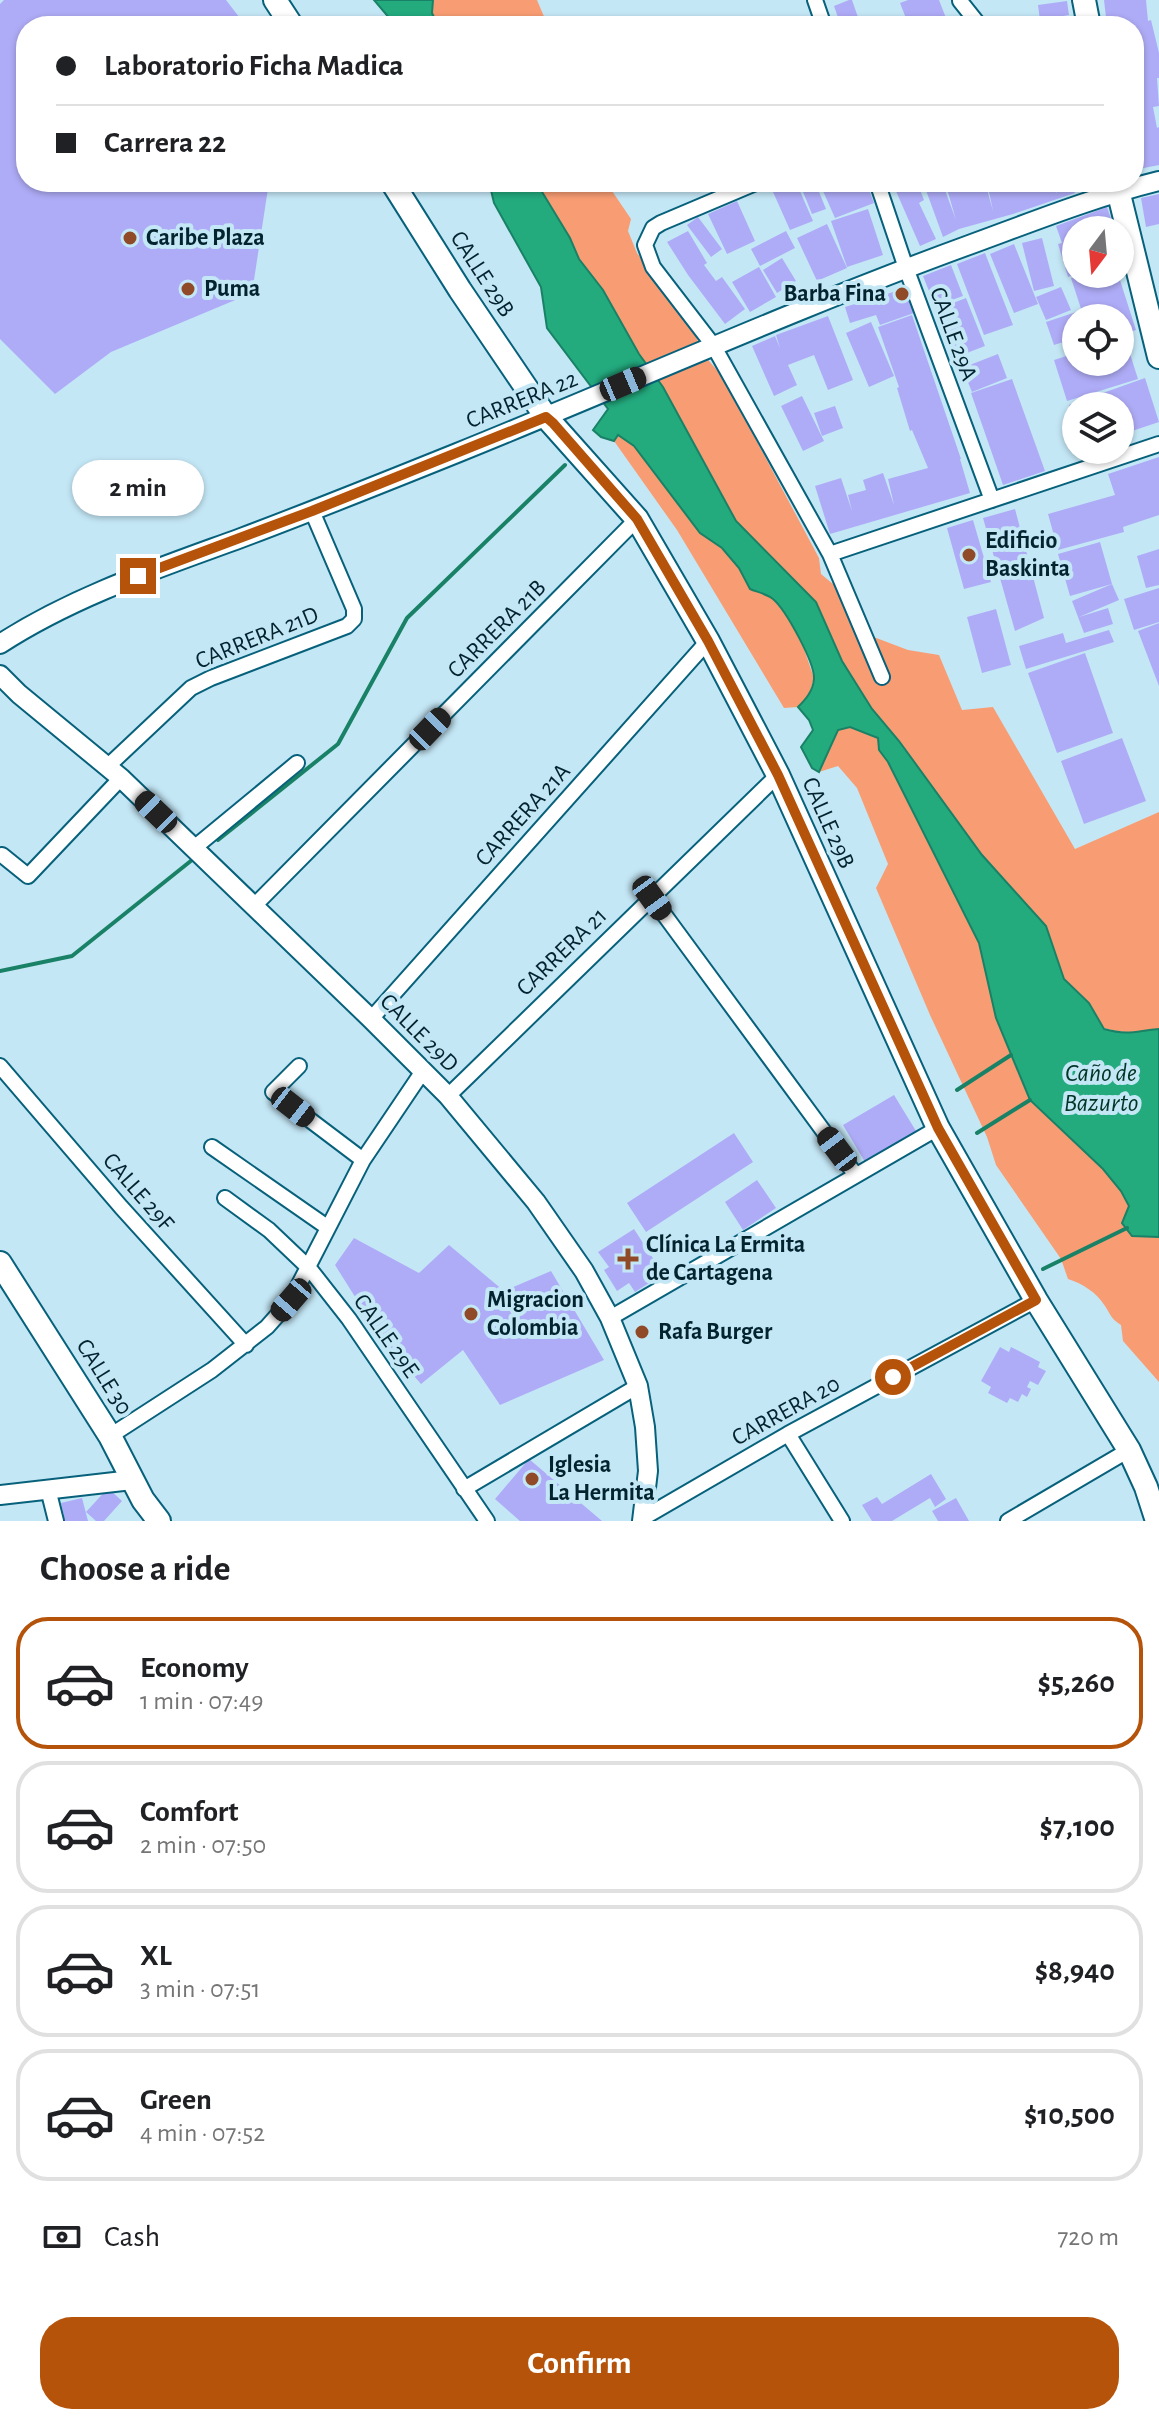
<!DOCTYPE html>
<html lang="en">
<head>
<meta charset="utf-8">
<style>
	:root { --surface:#fff; --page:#f2f2f2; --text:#202124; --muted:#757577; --line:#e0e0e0; --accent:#b45309 }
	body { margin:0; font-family:"Alegreya Sans",sans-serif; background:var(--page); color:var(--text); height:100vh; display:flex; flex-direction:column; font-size:30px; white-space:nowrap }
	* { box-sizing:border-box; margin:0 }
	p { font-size:26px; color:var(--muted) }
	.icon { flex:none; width:44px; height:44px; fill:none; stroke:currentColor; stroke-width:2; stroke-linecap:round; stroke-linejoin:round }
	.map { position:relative; height:1521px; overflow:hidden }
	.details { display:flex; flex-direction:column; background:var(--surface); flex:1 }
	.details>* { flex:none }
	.top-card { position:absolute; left:16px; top:16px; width:1128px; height:176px; border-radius:32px; box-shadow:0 2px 6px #0004; display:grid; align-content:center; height:176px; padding:0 40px; background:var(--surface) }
	.needle { width:52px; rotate:196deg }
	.controls { position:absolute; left:1062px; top:216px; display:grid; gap:16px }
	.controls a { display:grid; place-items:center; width:72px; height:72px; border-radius:50%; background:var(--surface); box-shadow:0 2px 6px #0004; font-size:40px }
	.end { position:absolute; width:36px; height:36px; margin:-18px; border:10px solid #b45309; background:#fff; box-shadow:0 0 0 4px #fff }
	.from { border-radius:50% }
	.bubble { position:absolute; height:56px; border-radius:28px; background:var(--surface); box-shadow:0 2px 6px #0004; font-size:26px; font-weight:700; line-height:56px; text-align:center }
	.car { position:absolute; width:24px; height:48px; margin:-24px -12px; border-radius:10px; box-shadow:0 0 6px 2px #0007; background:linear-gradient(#222 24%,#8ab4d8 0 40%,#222 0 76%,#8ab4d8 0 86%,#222 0) }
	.top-card b { display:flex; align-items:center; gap:28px; height:76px; font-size:30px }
	.top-card b+b { border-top:2px solid var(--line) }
	.top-card i { width:20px; height:20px; background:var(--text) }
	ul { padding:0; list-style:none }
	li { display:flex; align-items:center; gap:24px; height:132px; margin:0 16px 12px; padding:0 24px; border:4px solid var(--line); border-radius:32px }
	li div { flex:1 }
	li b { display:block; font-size:30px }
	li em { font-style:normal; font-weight:700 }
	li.active { border-color:var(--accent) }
	li>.icon { width:72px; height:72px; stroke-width:1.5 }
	h2 { padding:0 40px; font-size:36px; line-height:96px }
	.pay { display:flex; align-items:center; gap:20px; height:88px; padding:0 40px; font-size:30px }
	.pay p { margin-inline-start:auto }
	.cta { display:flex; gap:16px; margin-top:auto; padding:16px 40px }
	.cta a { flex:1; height:92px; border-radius:32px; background:var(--accent); color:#fff; font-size:32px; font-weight:700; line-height:92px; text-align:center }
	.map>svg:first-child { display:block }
	.green { fill:#f89d73 }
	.water { fill:#23ab7e; stroke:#198266; stroke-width:2 }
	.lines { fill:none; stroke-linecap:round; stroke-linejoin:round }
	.stream { stroke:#198266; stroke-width:4 }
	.building { fill:#afacf7 }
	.minor-casing { stroke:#07617b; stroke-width:18 }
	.tertiary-casing { stroke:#07617b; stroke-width:22 }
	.secondary-casing { stroke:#07617b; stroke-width:26 }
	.minor { stroke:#fff; stroke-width:14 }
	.tertiary { stroke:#fff; stroke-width:18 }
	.secondary { stroke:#fff; stroke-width:22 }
	.route { stroke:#b45309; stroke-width:10 }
	.poi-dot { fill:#914a27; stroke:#c4e7f6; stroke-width:3 }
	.labels { text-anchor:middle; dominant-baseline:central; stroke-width:8; stroke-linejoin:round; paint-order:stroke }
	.poi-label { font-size:24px; font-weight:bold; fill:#03232f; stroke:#c4e7f6; text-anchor:start }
	.street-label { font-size:24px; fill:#03232f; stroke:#c4e7f6 }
	.water-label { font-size:26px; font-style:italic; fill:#003625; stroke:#c4e7f6 }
</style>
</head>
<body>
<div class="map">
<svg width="1159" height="1521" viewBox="0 0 1159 1521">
	<rect width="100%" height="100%" fill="#c4e7f6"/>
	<path class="green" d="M433,0H537L548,26H438L432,13Z
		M536,182H606L631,219L628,231L637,253L693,329L703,354L722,376L819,558L821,574L851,599L871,636L908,650L939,655L962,710L993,707L1075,849L1159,812V1029C1136,1031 1128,1035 1104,1028L1089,1003L1064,979L1046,926L982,855L899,741L872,709L842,661L816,602L736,521L663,387L639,354L603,290L579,259L570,238Z
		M618,435L634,446L700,533L722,548L739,568L750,589L772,598L789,618L804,649L814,678L808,698L798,707L784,708L677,530L614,441Z
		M850,727L878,738L879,750L888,762L979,943L996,1018L1011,1055L1121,1191L1129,1206L1122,1223L1132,1235L1159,1237V1382L1123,1341L1121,1325C1111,1319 1111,1315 1105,1306C1096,1292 1083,1284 1068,1279L1061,1259L996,1165L987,1137L930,1015L876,888L888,864L857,788L838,766L819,772L838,730Z"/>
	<path class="water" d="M374,0H433L432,13L438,26H396Z
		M489,182H536L570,238L579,259L603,290L639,354L663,387L736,521L816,602L842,661L872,709L899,741L982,855L1046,926L1064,979L1089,1003L1104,1029C1130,1036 1135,1031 1159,1029V1237L1132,1236L1122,1223L1129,1206L1121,1191L1103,1169L1030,1100L996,1018L979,943L888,762L879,750L878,738L850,727L838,730L819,772L812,768L801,747L813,730L809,720L798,707C806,699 813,691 814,679C815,663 786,610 773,599C767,594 757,592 750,589L739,568L722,548L700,533L634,446L618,435L614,441L601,437L593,430L608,409L547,328L541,287L494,203Z"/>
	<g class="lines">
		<path class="stream" d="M218,840L338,744L407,618L565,465
			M0,971L72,956L192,860
			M957,1090L1011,1055
			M977,1133L1030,1100
			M1043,1269L1127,1228"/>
	</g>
	<path class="building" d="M4,0H226L246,26H26V182H269L252,293L111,352L55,394L0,339V4Z
		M849,0H852L861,26H841L834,6Z
		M908,0H939L946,18L923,26H909L900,3Z
		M1104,0H1146L1148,21L1151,20L1159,53V78H1157L1159,106L1153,107L1157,128L1159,127V165L1134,170V26H1107Z
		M1067,1L1069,15L1040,20L1038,5Z
		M796,182L813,221L790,230L773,192Z
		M799,182H815L826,209L812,214Z
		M819,182H866L874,203L835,218Z
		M892,182H917L924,200L919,203L936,239L920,246Z
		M923,182H942L956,220L945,182H985L993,211L987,182H1052L1057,194L1054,182H1072L1075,193L1013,214L959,229L943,237Z
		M1159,194V224L1146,227L1141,198Z
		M737,201L755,241L727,254L708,214Z
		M1107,207L1113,224L1097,230H1076V238L1065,242L1076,239V274L1068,277L1058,244L1062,243L1056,226Z
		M868,209L883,255L847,267L831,221Z
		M698,217L722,249L711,257L687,225Z
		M827,224L847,268L817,281L797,238Z
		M688,231L707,263L704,265L716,281L722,277L745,309L725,324L688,275L667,242Z
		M786,231L795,248L760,266L751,249Z
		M1042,238L1054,286L1034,291L1022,243Z
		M1014,244L1038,304L1014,313L990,254Z
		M985,253L1013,325L984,335L957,264Z
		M782,258L796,281L777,293L763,270Z
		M951,265L963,296L935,306L923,276Z
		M759,267L776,297L750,312L732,282Z
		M1082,274H1118L1136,330L1120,335V318H1084L1071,278Z
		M1061,287L1071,310L1046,320L1036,297Z
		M906,288L914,313L880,325L876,315L850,323L845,307Z
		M966,298L985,346L959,356L940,308Z
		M1076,312L1078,318H1076V338L1054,345L1046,322Z
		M912,315L961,459H960L970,493L830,534L815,486L841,478L852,511L848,495L866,490L863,480L883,473L894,505L888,479L928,468L912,430L910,431L897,388L899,387L878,327Z
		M828,316L853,380L828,390L814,355L788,365L797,385L774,396L752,346L775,336L780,348L776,335Z
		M871,322L894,376L869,387L846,333Z
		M1125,338L1138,379L1067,401L1054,360L1076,353V362H1120V340Z
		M998,354L1007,378L972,392L962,368Z
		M1145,378L1159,422L1120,435V406H1076V425L1069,405Z
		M1012,379L1045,471L1003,485L971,393Z
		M802,396L824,441L803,451L781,406Z
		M835,406L843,428L822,436L814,413Z
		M1159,457V515L1123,527L1124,532L1058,550L1048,514L1115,495L1108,474Z
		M1015,509L1044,618L1015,631L983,518Z
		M973,520L991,582L964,589L947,528Z
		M1100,542L1112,584L1070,596L1058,554Z
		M1159,549V585L1146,588L1137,556Z
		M1112,584L1119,600L1079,617L1108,608L1113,624L1084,633L1072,601Z
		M1159,588V622L1134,630L1124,599Z
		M996,609L1011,665L982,673L967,617Z
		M1159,623V686L1138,631Z
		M1109,630L1114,642L1026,669L1019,646L1063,633L1066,643Z
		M1085,653L1113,733L1057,753L1028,673Z
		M1122,738L1146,801L1084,824L1061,761Z
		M894,1095L916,1131L865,1162L843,1125Z
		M734,1133L753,1162L646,1232L627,1203Z
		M757,1180L776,1208L743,1230L725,1202Z
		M634,1229L658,1266L652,1270L657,1278L635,1292L629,1283L617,1291L604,1270L609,1267L598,1252Z
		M354,1238L419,1273L449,1245L504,1291L551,1271L604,1360L500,1405L463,1350L421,1384L381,1338L335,1265Z
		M1000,1347L1009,1352L1011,1347L1040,1362L1038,1367L1046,1371L1038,1385L1030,1381L1027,1387L1031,1389L1027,1397L1022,1394L1018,1402L1010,1398L1007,1403L988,1393L991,1387L981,1381Z
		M529,1459L602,1521H520L495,1499Z
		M931,1474L946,1499L935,1507L930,1498L892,1521H872L862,1505L877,1497L882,1504Z
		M108,1488L122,1501L104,1521H96L86,1512Z
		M82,1498L88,1521H65L61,1503Z
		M956,1498L969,1521H938L932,1511Z"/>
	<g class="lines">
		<g class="minor-casing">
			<path id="minor" d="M815,0L824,26
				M960,1L980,26
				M758,182L661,223L653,228L645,245L653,267L713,345L830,554L882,677
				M877,182L906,268L992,500
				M830,554L1159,444
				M107,767L191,688L211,678L347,626L354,619V609L312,511
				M194,848L297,763
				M2,855L28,876L121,778
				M652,898L855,1174
				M254,906L637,519
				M371,1019L708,641
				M0,1066L121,1207L246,1345
				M299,1066L273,1092L363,1160
				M448,1096L778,775
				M212,1147L327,1227
				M225,1198L269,1230L309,1268L349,1319L487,1521
				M610,1318L938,1128
				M788,1434L842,1521
				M110,1436L212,1370L267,1327L291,1300L363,1160L423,1071
				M48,1489L56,1521
				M464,1489L638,1386
				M643,1518L788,1434L1036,1300
				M1008,1521L1129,1450"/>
		</g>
		<g class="tertiary-casing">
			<path id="tertiary" d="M0,644C74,596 159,568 241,538C313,511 385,482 457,453C628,384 796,308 969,245C1032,222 1094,197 1159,181
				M0,675L19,694L121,778L371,1019L448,1096L536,1202L584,1271L610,1318L638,1386L645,1427L648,1471L642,1521
				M0,1495L132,1480"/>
		</g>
		<g class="secondary-casing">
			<path id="secondary" d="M275,0L292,26
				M1084,0L1089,26
				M392,182L460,290L546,417L637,519L708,641L778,775L938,1128L1036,1300L1129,1450L1146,1487L1157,1521
				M1116,182L1159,357
				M0,1263L110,1436L143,1500L159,1521"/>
		</g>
		<use href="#minor" class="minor"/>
		<use href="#tertiary" class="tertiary"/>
		<use href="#secondary" class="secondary"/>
	</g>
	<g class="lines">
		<path class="route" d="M138,576L312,511L546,417L553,423L637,519L708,641L778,775L938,1128L1036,1300L893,1377"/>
	</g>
	<g class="poi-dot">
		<circle cx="130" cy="238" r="8"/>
		<circle cx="188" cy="289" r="8"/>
		<circle cx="902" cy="294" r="8"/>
		<circle cx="969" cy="555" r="8"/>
		<path d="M624 1247h8v8h8v8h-8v8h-8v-8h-8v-8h8z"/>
		<circle cx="471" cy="1314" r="8"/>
		<circle cx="642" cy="1332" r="8"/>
		<circle cx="532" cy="1479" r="8"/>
	</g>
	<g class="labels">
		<g class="poi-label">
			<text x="146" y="238">Caribe Plaza</text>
			<text x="204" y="289">Puma</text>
			<text x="886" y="294" text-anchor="end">Barba Fina</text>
			<text x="985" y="541">Edificio<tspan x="985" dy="28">Baskinta</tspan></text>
			<text x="646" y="1245">Clínica La Ermita<tspan x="646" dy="28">de Cartagena</tspan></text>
			<text x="487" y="1300">Migracion<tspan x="487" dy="28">Colombia</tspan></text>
			<text x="658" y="1332">Rafa Burger</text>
			<text x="548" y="1465">Iglesia<tspan x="548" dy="28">La Hermita</tspan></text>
		</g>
		<g class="street-label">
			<text transform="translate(482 274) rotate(57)">CALLE 29B</text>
			<text transform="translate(953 334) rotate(70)">CALLE 29A</text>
			<text transform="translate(522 400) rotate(-22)">CARRERA 22</text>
			<text transform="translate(497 629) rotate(-45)">CARRERA 21B</text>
			<text transform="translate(257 638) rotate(-22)">CARRERA 21D</text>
			<text transform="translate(523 815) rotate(-48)">CARRERA 21A</text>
			<text transform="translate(828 823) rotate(66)">CALLE 29B</text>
			<text transform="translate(562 952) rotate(-44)">CARRERA 21</text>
			<text transform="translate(419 1033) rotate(45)">CALLE 29D</text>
			<text transform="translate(138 1192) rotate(49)">CALLE 29F</text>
			<text transform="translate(386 1336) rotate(55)">CALLE 29E</text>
			<text transform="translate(104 1377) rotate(58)">CALLE 30</text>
			<text transform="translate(786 1411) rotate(-29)">CARRERA 20</text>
		</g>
		<g class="water-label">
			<text x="1101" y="1073">Caño de<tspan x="1101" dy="30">Bazurto</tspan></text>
		</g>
	</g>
</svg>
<div class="controls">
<a><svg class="needle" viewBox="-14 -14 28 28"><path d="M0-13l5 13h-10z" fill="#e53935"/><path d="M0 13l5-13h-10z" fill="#757577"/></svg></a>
<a><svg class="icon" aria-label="locate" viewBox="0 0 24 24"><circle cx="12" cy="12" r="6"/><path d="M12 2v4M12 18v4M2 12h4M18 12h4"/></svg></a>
<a><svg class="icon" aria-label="layers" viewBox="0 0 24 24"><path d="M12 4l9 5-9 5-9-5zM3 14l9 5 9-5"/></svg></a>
</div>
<i class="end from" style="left:893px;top:1377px"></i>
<i class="end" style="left:138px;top:576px"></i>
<div class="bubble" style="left:72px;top:460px;width:132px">2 min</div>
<i class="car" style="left:623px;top:384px;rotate:67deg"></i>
<i class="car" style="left:430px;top:729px;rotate:44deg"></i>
<i class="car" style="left:156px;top:812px;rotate:314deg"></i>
<i class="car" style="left:652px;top:898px;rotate:144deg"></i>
<i class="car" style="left:293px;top:1107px;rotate:128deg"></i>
<i class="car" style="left:837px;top:1149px;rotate:323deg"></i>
<i class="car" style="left:291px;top:1300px;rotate:221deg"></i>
<div class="top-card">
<b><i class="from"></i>Laboratorio Ficha Madica</b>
<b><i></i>Carrera 22</b>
</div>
</div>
<section class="details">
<h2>Choose a ride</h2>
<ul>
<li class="active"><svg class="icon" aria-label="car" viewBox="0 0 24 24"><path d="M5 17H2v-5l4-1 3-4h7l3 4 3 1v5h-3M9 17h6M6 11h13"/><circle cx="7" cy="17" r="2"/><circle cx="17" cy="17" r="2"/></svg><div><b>Economy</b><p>1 min · 07:49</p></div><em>$5,260</em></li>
<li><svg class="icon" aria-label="car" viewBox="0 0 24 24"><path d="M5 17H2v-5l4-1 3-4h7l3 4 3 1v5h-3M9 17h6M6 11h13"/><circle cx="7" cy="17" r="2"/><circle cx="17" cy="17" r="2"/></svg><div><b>Comfort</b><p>2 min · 07:50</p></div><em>$7,100</em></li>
<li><svg class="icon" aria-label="car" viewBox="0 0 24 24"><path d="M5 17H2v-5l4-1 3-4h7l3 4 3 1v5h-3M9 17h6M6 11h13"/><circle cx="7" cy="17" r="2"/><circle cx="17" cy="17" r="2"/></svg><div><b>XL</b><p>3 min · 07:51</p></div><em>$8,940</em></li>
<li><svg class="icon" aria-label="car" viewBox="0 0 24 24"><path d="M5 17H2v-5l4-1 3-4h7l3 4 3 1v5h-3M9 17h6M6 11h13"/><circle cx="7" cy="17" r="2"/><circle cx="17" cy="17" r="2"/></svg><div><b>Green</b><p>4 min · 07:52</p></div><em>$10,500</em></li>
</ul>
<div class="pay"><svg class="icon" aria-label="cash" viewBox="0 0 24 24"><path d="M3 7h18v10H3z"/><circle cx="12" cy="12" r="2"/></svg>Cash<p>720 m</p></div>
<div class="cta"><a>Confirm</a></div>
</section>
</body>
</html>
